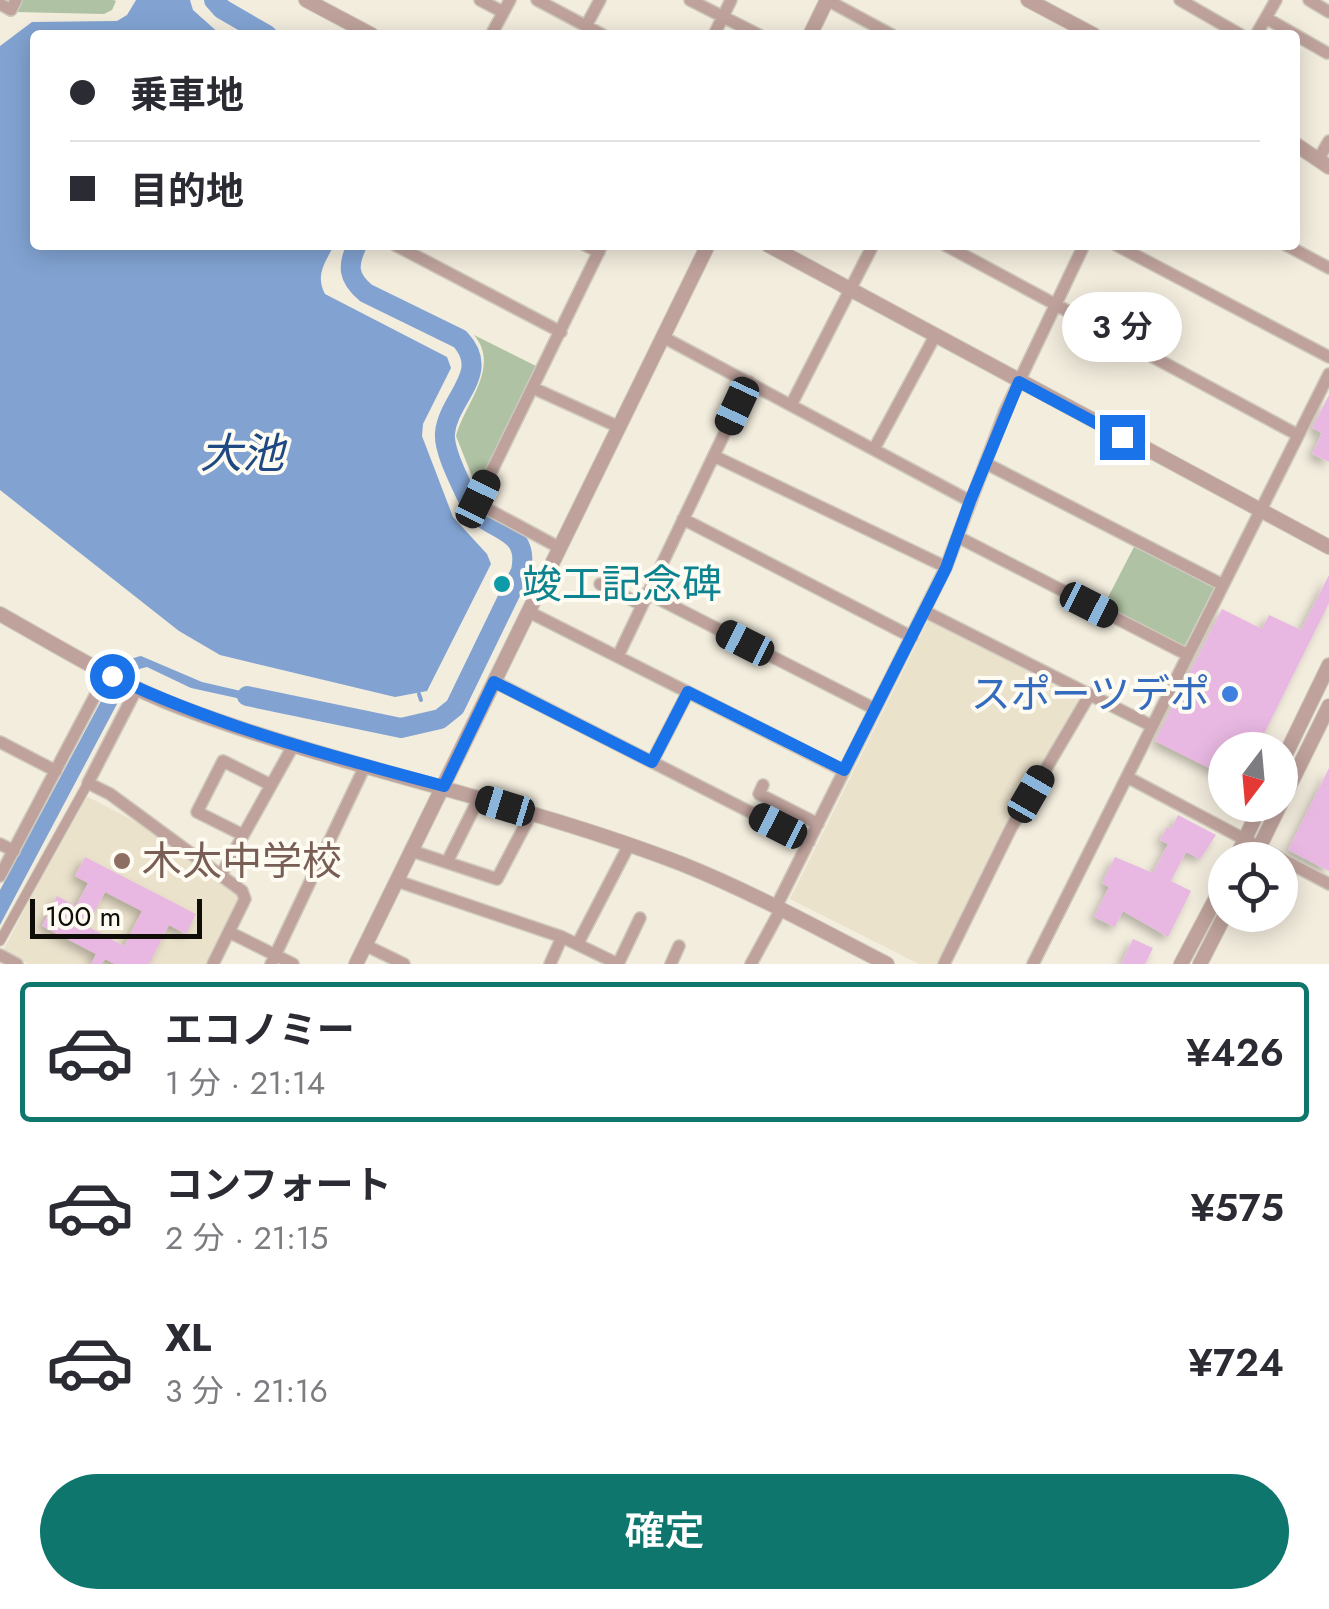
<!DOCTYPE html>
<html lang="ja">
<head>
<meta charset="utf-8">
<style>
	:root { --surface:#fff; --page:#f7f7f7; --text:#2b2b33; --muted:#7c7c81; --line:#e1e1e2; --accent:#0f766e }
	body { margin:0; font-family:Jost,"Noto Sans JP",sans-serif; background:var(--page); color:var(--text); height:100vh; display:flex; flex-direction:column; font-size:38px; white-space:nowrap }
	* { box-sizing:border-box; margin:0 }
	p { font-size:32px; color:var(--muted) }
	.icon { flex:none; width:55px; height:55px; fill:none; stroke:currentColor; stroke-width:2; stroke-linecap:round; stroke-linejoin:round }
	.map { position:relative; height:964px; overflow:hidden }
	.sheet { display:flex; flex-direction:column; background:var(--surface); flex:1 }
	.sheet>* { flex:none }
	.top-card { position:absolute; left:30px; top:30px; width:1270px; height:220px; border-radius:10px; box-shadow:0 5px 25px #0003; display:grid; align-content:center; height:220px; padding:0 40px; background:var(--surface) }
	.needle { width:65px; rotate:196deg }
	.buttons { position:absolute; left:1208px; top:732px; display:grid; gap:20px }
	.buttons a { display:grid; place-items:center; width:90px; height:90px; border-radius:50%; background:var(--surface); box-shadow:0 5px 25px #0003; font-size:50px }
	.scale { position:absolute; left:30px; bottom:25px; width:172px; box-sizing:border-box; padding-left:10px; border:5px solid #0e0d08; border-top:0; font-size:28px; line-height:35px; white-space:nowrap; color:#0e0d08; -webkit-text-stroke:8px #fefbf2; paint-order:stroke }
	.end { position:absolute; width:45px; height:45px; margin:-22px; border:12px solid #1a73e8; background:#fff; box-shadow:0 0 0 5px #fff }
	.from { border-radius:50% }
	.bubble { position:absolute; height:70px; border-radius:35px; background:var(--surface); box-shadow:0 5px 25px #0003; font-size:32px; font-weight:600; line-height:70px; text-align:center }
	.car { position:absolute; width:30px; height:60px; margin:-30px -15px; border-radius:12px; box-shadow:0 0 8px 2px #0007; background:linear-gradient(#222 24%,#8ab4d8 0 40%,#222 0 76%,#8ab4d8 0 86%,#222 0) }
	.top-card b { display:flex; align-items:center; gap:35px; height:95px; font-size:38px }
	.top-card b+b { border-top:2px solid var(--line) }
	.top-card i { width:25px; height:25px; background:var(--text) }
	ul { padding:18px 0 0; list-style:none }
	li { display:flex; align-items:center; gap:30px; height:140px; margin:0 20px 15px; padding:0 20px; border:5px solid transparent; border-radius:10px }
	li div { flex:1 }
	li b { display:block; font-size:38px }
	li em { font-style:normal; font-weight:600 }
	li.on { border-color:var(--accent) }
	li>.icon { width:90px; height:90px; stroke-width:1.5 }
	.action { display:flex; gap:20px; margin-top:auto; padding:20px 40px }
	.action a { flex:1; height:115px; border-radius:60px; background:var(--accent); color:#fff; font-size:40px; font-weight:600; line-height:115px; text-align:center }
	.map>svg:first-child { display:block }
	.built { fill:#ebe2cc }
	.green { fill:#afc2a3 }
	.water { fill:#82a3d2 }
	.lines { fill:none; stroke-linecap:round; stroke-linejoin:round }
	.stream { stroke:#82a3d2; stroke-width:4 }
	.river { stroke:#82a3d2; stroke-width:20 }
	.building { fill:#e8b8e2; fill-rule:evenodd; filter:url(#shadow) }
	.pedestrian-casing { stroke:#cec9bc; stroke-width:11 }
	.minor-casing { stroke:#cec9bc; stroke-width:14 }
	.tertiary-casing { stroke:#cec9bc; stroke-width:16 }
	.pedestrian { stroke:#bfa29c; stroke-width:9 }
	.minor { stroke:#bfa29c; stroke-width:11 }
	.tertiary { stroke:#bfa29c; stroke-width:14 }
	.route { stroke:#1a73e8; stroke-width:12 }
	.culture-dot { fill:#0f9aa8; stroke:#fefbf2; stroke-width:4 }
	.shop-dot { fill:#3f7fe0; stroke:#fefbf2; stroke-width:4 }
	.education-dot { fill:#8d6e63; stroke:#fefbf2; stroke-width:4 }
	.labels { text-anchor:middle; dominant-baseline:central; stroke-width:8; stroke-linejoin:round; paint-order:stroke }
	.culture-label { font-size:40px; fill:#0d838f; stroke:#fefbf2; text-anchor:start }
	.shop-label { font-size:40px; fill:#366cbe; stroke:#fefbf2; text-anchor:end }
	.education-label { font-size:40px; fill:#785e54; stroke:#fefbf2; text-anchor:start }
	.water-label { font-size:42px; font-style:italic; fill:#1e4982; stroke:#fefbf2 }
</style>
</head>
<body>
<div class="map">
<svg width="1329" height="964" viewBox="0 0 1329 964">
	<defs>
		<filter id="shadow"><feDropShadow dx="-4.5" dy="4.5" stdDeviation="5" flood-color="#0004"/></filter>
	</defs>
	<rect width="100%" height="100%" fill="#f3edde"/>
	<path class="built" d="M929,619L1079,699L1004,826L937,964H919L790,899Z
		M88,797L150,829L236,892L238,898L206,964H28L3,951L82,799Z"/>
	<path class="green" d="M22,0H113L116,1L112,10L104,14L15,12Z
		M474,335L540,368L479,494L456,436C465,403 501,367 474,335Z
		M1135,545L1215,586L1183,649L1103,607Z"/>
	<path class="water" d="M136,0H190L193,10L221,35H35V245H334C325,263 315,275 325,294L447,357L451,368L423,424L422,436L453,517L487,554L491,564L427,691L395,697L220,655L179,631L0,490V46L32,22L117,21L127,15Z
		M141,656L202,682L271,698L269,705L191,688L147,667L135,670L0,925V890L107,690C116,675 123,659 141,656Z"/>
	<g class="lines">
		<path class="stream" d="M419,694L421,700
			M427,716L429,722"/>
		<path class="river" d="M214,0L222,9L267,35
			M247,696L401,728L440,719L455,707L521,571C530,528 492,533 472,508C464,489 443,452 445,433C448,398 492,373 460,339L366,293C348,278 347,266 357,245"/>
	</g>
	<path class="building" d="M1329,395V462L1312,454L1322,433L1312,428Z
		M1329,575V603L1256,750H1225V776L1155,741L1222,609L1262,629L1269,615L1301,630Z
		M1329,768V871L1288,850Z
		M1178,815L1216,835L1200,859L1186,852L1171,881L1191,891L1168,937L1123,911L1115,927L1094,917L1109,887L1102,883L1115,857L1153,873L1168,844L1160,840L1167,827L1171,829Z
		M85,857L196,914L186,934L169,925L149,964H115L105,959L102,964H91L96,954L42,926L57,896L76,906L88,883L75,876ZM105,892L142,911L124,946L87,926Z
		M1133,939L1153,948L1145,964H1121Z"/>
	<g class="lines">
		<g class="pedestrian-casing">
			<path id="pedestrian" d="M0,941L88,783"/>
		</g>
		<g class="minor-casing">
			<path id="minor" d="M480,0L503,12
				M537,0L603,35
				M690,0L759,35
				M827,0L892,35
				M1180,0L1241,35
				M1309,0L1329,12
				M0,4L11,10L16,0
				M1266,18L1327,53
				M586,26L600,0
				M491,35L510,0
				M714,35L731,0
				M1256,35L1276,0
				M1318,160L1329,141
				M395,245L561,332
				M585,245L599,252
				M945,245L1298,435
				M1116,245L1329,357
				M1286,245L1329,268
				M663,337L970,501
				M533,388L619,427
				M791,405L873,245
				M874,449L935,336
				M714,456L946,567
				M985,463L1223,585
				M683,519L912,637
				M958,537L1188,655
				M560,548L480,505L478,499L602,245
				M600,584L642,605
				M647,593L875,709
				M529,612L844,771
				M926,612L1152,726
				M618,656L749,382
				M495,682L809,842
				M137,688L88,783L110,794L242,891L245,899L213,964
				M0,742L56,771
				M652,762L688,692
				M1127,777L1329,884
				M763,785L759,794L818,824
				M243,835L197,812L223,761L271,785
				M0,844L14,851
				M412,851L497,879L531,814
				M447,862L479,798
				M221,875L293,746
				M0,876L107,673
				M397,881L562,937L618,964
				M776,907L946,567L1005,411L1084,245
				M229,932L293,964
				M578,943L629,845
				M365,945L404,964
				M0,955L17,964
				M271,964L365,766
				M550,964L562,937
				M618,964L640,918
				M671,964L679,946
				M751,964L781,909
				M944,964L1011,828L1090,694
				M1033,964L1329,374"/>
		</g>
		<g class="tertiary-casing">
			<path id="tertiary" d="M306,0L372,35
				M1028,0L1094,35
				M810,35L827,0
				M1295,144L1329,167
				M768,245L1329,547
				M0,614C59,647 118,684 182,708C346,769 519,801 682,864C752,892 819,929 887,964
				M1280,766L1329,665
				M1280,805L1329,706
				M1235,860L1261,805
				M1253,860L1280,805
				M356,964L708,245
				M1181,964L1225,881
				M1200,964L1225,915"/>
		</g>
		<use href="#pedestrian" class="pedestrian"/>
		<use href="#minor" class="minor"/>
		<use href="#tertiary" class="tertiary"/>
	</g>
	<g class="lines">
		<path class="route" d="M112,676C218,727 330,756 444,786L494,682L652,762L688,692L844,770L946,568L970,501L1019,382L1122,437"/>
	</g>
	<circle class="culture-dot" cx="502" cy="584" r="10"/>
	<circle class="shop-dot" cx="1230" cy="694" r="10"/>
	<circle class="education-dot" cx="122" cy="861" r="10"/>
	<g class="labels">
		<g class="culture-label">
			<text x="522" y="584">竣工記念碑</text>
		</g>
		<g class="shop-label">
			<text x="1210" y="694">スポーツデポ</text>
		</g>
		<g class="education-label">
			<text x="142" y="861">木太中学校</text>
		</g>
		<g class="water-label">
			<text x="242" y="453">大池</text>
		</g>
	</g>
</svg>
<div class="buttons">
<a><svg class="needle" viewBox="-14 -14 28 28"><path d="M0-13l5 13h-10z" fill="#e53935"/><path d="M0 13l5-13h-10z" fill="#7c7c81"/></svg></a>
<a><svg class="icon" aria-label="locate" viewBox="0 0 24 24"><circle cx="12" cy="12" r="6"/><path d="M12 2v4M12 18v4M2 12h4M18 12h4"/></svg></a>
</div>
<div class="scale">100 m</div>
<i class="end from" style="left:112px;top:676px"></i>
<i class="end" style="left:1122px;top:437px"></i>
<div class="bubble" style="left:1062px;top:292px;width:120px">3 分</div>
<i class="car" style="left:737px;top:406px;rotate:205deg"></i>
<i class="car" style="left:478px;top:499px;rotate:26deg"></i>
<i class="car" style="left:1089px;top:605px;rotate:117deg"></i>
<i class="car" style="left:745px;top:643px;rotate:297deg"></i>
<i class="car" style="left:1031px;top:794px;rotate:30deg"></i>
<i class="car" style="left:505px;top:806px;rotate:287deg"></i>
<i class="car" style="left:778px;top:826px;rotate:297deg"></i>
<div class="top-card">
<b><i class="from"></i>乗車地</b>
<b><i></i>目的地</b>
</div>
</div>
<section class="sheet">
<ul>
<li class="on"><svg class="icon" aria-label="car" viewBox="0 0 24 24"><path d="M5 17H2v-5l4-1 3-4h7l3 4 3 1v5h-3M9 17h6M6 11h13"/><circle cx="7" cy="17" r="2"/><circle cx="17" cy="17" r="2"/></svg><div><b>エコノミー</b><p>1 分 · 21:14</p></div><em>¥426</em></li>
<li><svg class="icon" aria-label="car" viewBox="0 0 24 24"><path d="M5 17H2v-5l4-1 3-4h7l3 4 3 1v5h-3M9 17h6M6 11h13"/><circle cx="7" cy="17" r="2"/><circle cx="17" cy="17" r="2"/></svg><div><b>コンフォート</b><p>2 分 · 21:15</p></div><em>¥575</em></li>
<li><svg class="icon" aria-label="car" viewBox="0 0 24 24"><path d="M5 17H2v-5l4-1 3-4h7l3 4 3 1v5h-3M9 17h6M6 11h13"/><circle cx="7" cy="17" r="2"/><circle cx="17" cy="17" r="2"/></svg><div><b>XL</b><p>3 分 · 21:16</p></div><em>¥724</em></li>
</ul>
<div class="action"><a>確定</a></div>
</section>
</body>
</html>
